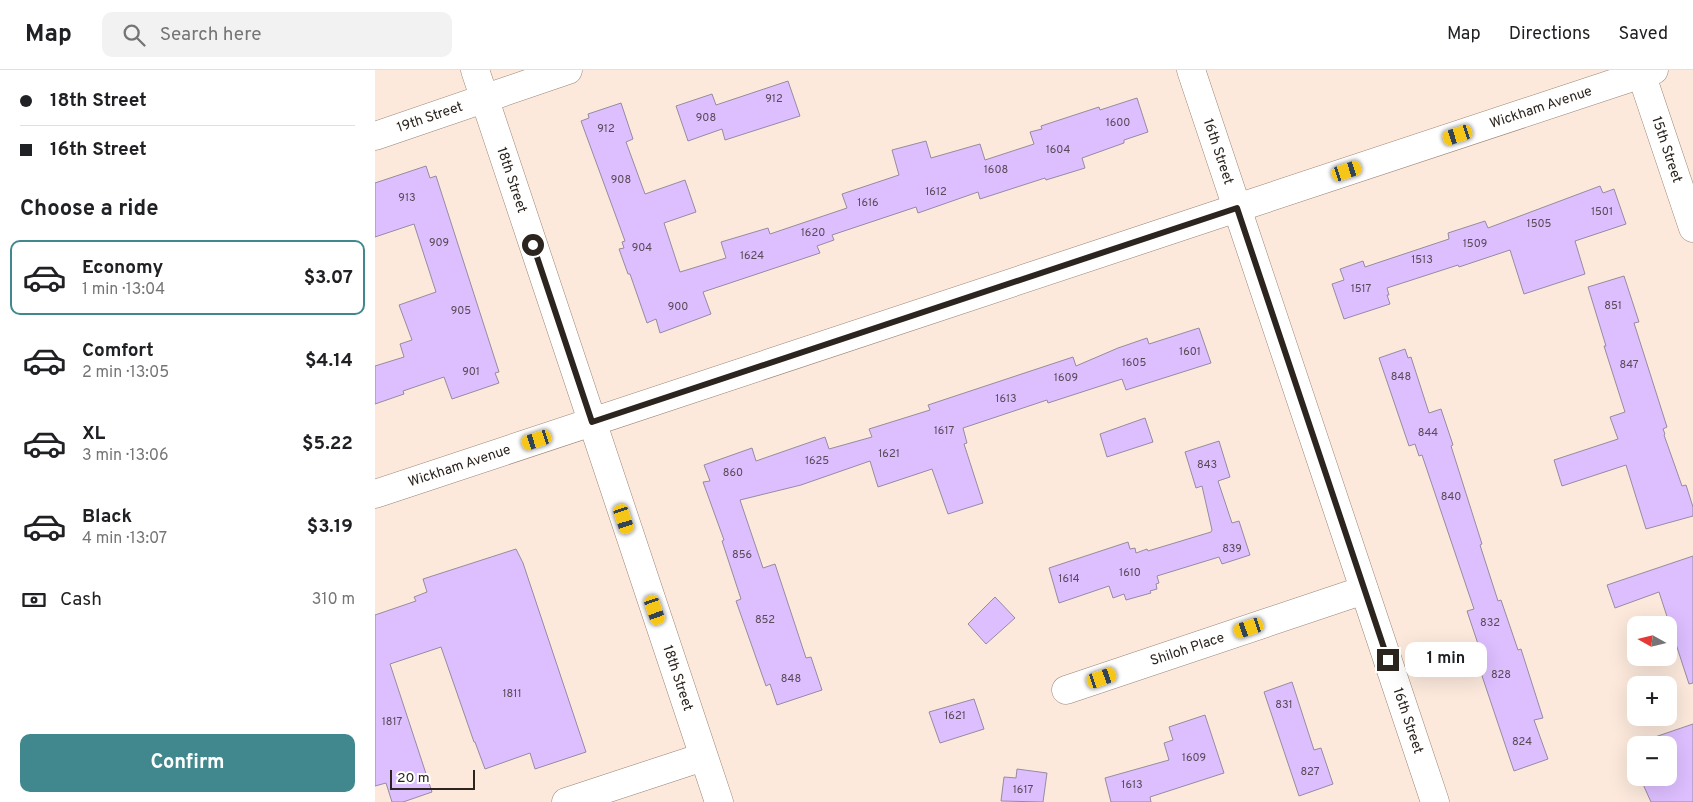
<!DOCTYPE html>
<html lang="en">
<head>
<meta charset="utf-8">
<style>
	:root { --surface:#fff; --page:#f2f2f2; --text:#202124; --muted:#757577; --line:#e0e0e0; --accent:#41888e }
	body { margin:0; font-family:Overpass,sans-serif; background:var(--page); color:var(--text); height:100vh; display:flex; flex-direction:column; font-size:19px; white-space:nowrap }
	* { box-sizing:border-box; margin:0 }
	p { font-size:16px; color:var(--muted) }
	.icon { flex:none; width:28px; height:28px; fill:none; stroke:currentColor; stroke-width:2; stroke-linecap:round; stroke-linejoin:round }
	.map { position:relative; flex:1; overflow:hidden }
	.drawer { display:flex; flex-direction:column; background:var(--surface); width:375px }
	.drawer>* { flex:none }
	.top-card { display:grid; align-content:center; height:110px; padding:0 20px; background:var(--surface) }
	.needle { width:32px; rotate:278deg }
	.controls { position:absolute; left:1252px; top:546px; display:grid; gap:10px }
	.controls a { display:grid; place-items:center; width:50px; height:50px; border-radius:10px; background:var(--surface); box-shadow:0 5px 20px #0002; font-size:25px }
	.scale { position:absolute; left:15px; bottom:12px; width:85px; box-sizing:border-box; padding-left:5px; border:2px solid #2c241e; border-top:0; font-size:14px; line-height:18px; white-space:nowrap; color:#2c241e; -webkit-text-stroke:4px #fff; paint-order:stroke }
	.end { position:absolute; width:22px; height:22px; margin:-11px; border:6px solid #2c241e; background:#fff; box-shadow:0 0 0 2px #fff }
	.from { border-radius:50% }
	.bubble { position:absolute; height:35px; border-radius:10px; background:var(--surface); box-shadow:0 5px 20px #0002; font-size:16px; font-weight:700; line-height:35px; text-align:center }
	.car { position:absolute; width:15px; height:30px; margin:-15px -8px; border-radius:6px; box-shadow:0 0 4px 1px #0007; background:linear-gradient(#f5c518 24%,#345 0 40%,#f5c518 0 76%,#345 0 86%,#f5c518 0) }
	.top-card b { display:flex; align-items:center; gap:18px; height:48px; font-size:19px }
	.top-card b+b { border-top:1px solid var(--line) }
	.top-card i { width:12px; height:12px; background:var(--text) }
	ul { padding:0; list-style:none }
	li { display:flex; align-items:center; gap:15px; height:75px; margin:0 10px 8px; padding:0 10px; border:2px solid transparent; border-radius:10px }
	li div { flex:1 }
	li b { display:block; font-size:19px }
	li em { font-style:normal; font-weight:700 }
	li.current { border-color:var(--accent) }
	li>.icon { width:45px; height:45px; stroke-width:1.5 }
	h2 { padding:0 20px; font-size:22px; line-height:60px }
	.pay { display:flex; align-items:center; gap:12px; height:55px; padding:0 20px; font-size:19px }
	.pay p { margin-inline-start:auto }
	.button { display:flex; gap:10px; margin-top:auto; padding:10px 20px }
	.button a { flex:1; height:58px; border-radius:10px; background:var(--accent); color:#fff; font-size:20px; font-weight:700; line-height:58px; text-align:center }
	header { display:flex; align-items:center; gap:30px; box-sizing:border-box; height:70px; padding:0 25px; background:var(--surface); border-bottom:1px solid var(--line) }
	header strong { font-size:24px }
	nav { display:flex; gap:28px; margin-inline-start:auto; font-size:18px }
	.search { width:350px; height:45px; background:var(--page); display:flex; align-items:center; gap:12px; box-sizing:border-box; padding:0 18px; border-radius:10px; color:var(--muted); font-size:19px }
	main { display:flex; flex:1; min-height:0 }
	.map>svg:first-child { display:block }
	.building { fill:#ddbeff; stroke:#958ca1 }
	.lines { fill:none; stroke-linecap:round; stroke-linejoin:round }
	.minor-casing { stroke:#988374; stroke-width:29 }
	.tertiary-casing { stroke:#988374; stroke-width:29 }
	.secondary-casing { stroke:#988374; stroke-width:29 }
	.minor { stroke:#fff; stroke-width:28 }
	.tertiary { stroke:#fff; stroke-width:28 }
	.secondary { stroke:#fff; stroke-width:28 }
	.route { stroke:#2c241e; stroke-width:6 }
	.labels { text-anchor:middle; dominant-baseline:central; stroke-width:5; stroke-linejoin:round; paint-order:stroke }
	.number-label { font-size:11px; fill:#584a56 }
	.street-label { font-size:14px; fill:#2c241e; stroke:#fff }
</style>
</head>
<body>
<header>
<strong>Map</strong>
<div class="search"><svg class="icon" aria-label="search" viewBox="0 0 24 24"><circle cx="10" cy="10" r="6"/><path d="M15 15l6 6"/></svg>Search here</div>
<nav><a>Map</a><a>Directions</a><a>Saved</a></nav>
</header>
<main>
<section class="drawer">
<div class="top-card">
<b><i class="from"></i>18th Street</b>
<b><i></i>16th Street</b>
</div>
<h2>Choose a ride</h2>
<ul>
<li class="current"><svg class="icon" aria-label="car" viewBox="0 0 24 24"><path d="M5 17H2v-5l4-1 3-4h7l3 4 3 1v5h-3M9 17h6M6 11h13"/><circle cx="7" cy="17" r="2"/><circle cx="17" cy="17" r="2"/></svg><div><b>Economy</b><p>1 min · 13:04</p></div><em>$3.07</em></li>
<li><svg class="icon" aria-label="car" viewBox="0 0 24 24"><path d="M5 17H2v-5l4-1 3-4h7l3 4 3 1v5h-3M9 17h6M6 11h13"/><circle cx="7" cy="17" r="2"/><circle cx="17" cy="17" r="2"/></svg><div><b>Comfort</b><p>2 min · 13:05</p></div><em>$4.14</em></li>
<li><svg class="icon" aria-label="car" viewBox="0 0 24 24"><path d="M5 17H2v-5l4-1 3-4h7l3 4 3 1v5h-3M9 17h6M6 11h13"/><circle cx="7" cy="17" r="2"/><circle cx="17" cy="17" r="2"/></svg><div><b>XL</b><p>3 min · 13:06</p></div><em>$5.22</em></li>
<li><svg class="icon" aria-label="car" viewBox="0 0 24 24"><path d="M5 17H2v-5l4-1 3-4h7l3 4 3 1v5h-3M9 17h6M6 11h13"/><circle cx="7" cy="17" r="2"/><circle cx="17" cy="17" r="2"/></svg><div><b>Black</b><p>4 min · 13:07</p></div><em>$3.19</em></li>
</ul>
<div class="pay"><svg class="icon" aria-label="cash" viewBox="0 0 24 24"><path d="M3 7h18v10H3z"/><circle cx="12" cy="12" r="2"/></svg>Cash<p>310 m</p></div>
<div class="button"><a>Confirm</a></div>
</section>
<div class="map">
<svg width="1318" height="732" viewBox="0 0 1318 732">
	<rect width="100%" height="100%" fill="#fce9dc"/>
	<path class="building" d="M413,11L425,46L350,70L347,59L313,71L301,36L337,24L341,35Z
		M762,28L773,62L749,70V73L707,88L710,98L671,110L670,108L605,129L603,122L543,143L541,137L457,165L459,170L442,176L445,183L328,222L336,244L285,263L281,249L272,253L255,204H253L244,179L249,178L247,172L250,171L206,51L214,48L213,44L246,33L258,69L251,72L270,124L310,110L321,142L289,153L305,202L351,188L346,172L393,158L395,164L472,138L467,124L524,105L517,80L551,71L556,88L605,74L610,90L659,74L655,62L667,59L666,56L724,37L725,40Z
		M51,96L55,108L61,106L124,302L120,303L124,313L77,329L69,307L28,321L29,324L0,334V296L29,287L25,274L37,270L24,235L61,222L39,154L0,167V113Z
		M1225,116L1228,123L1239,119L1251,154L1200,171L1210,204L1149,224L1135,180L1084,197L1083,195L1012,218L1014,225H1012L1015,234L969,249L957,214L969,210L965,199L988,191L990,197L1074,169L1073,163L1110,151L1113,158Z
		M1249,206L1264,252L1259,253L1292,357L1288,359L1290,364L1289,365L1307,416L1311,415L1318,437V446L1271,459L1251,395L1187,416L1179,390L1243,369L1235,347L1250,342L1229,276H1231L1213,217Z
		M824,258L836,293L751,320L747,309L673,333L672,330L588,358L592,373L589,374L608,433L573,444L557,399L503,417L495,391L426,415L365,430L388,498L400,494L431,588L436,587L447,620L402,635L395,614L391,616L361,531L366,529L347,471L349,470L328,412L335,411L329,395L377,378L381,391L450,367L454,379L497,367L494,359L555,340L553,335L698,287L701,296L743,278L772,268L774,274Z
		M1030,279L1033,288L1036,287L1054,343L1066,339L1078,375L1076,376L1107,474L1105,475L1123,531L1126,530L1143,580L1146,579L1168,648L1159,650L1173,689L1139,701L1102,591L1108,589L1092,541L1099,539L1047,385L1044,386L1040,374L1034,376L1004,288Z
		M770,348L778,372L732,387L725,364Z
		M844,371L855,407L843,411L857,453L864,451L875,485L847,494L844,487L782,506L784,513L781,514L782,519L775,521L776,523L751,530L749,524L738,528L734,516L684,533L674,498L753,472L755,479L760,478L761,483L772,479L773,481L836,462L837,460L827,416L821,418L810,382Z
		M141,479L148,493L211,682L160,699L155,683L110,699L100,672H99L66,577L15,594L57,722L28,732H17L11,713L0,716V545L41,531L39,527L52,522L48,509Z
		M1318,486V613L1314,614L1284,522L1240,538L1232,515Z
		M620,527L640,548L611,574L593,554Z
		M917,612L939,680L946,678L958,714L924,726L889,622Z
		M599,629L609,659L565,673L554,642Z
		M830,645L849,703L775,727L776,732H736L730,708L794,690L789,673L798,670L794,657Z
		M1318,654V732H1276L1267,712L1281,708H1294V675H1280L1277,668Z
		M642,699L672,703L668,732L626,731L629,707L641,708Z"/>
	<g class="lines">
		<g class="minor-casing">
			<g id="minor">
				<path id="s1" d="M100,0L344,732"/>
				<path id="s2" d="M1265,0L1318,158"/>
				<path id="s3" d="M0,66L193,0"/>
				<path id="s4" d="M862,138L1279,0"/>
				<path id="s5" d="M691,620L989,520"/>
				<path d="M191,732L328,687"/>
			</g>
		</g>
		<g class="tertiary-casing">
			<g id="tertiary">
				<path id="s6" d="M0,424L862,138"/>
			</g>
		</g>
		<g class="secondary-casing">
			<g id="secondary">
				<path id="s7" d="M816,0L1060,732"/>
			</g>
		</g>
		<use href="#minor" class="minor"/>
		<use href="#tertiary" class="tertiary"/>
		<use href="#secondary" class="secondary"/>
	</g>
	<g class="lines">
		<path class="route" d="M158,175L217,352L862,138L1013,590"/>
	</g>
	<g class="labels">
		<g class="number-label">
			<text x="399" y="29">912</text>
			<text x="331" y="48">908</text>
			<text x="743" y="53">1600</text>
			<text x="231" y="59">912</text>
			<text x="683" y="80">1604</text>
			<text x="621" y="100">1608</text>
			<text x="246" y="110">908</text>
			<text x="561" y="122">1612</text>
			<text x="32" y="128">913</text>
			<text x="493" y="133">1616</text>
			<text x="1227" y="142">1501</text>
			<text x="1164" y="154">1505</text>
			<text x="438" y="163">1620</text>
			<text x="64" y="173">909</text>
			<text x="1100" y="174">1509</text>
			<text x="267" y="178">904</text>
			<text x="377" y="186">1624</text>
			<text x="1047" y="190">1513</text>
			<text x="986" y="219">1517</text>
			<text x="1238" y="236">851</text>
			<text x="303" y="237">900</text>
			<text x="86" y="241">905</text>
			<text x="815" y="282">1601</text>
			<text x="759" y="293">1605</text>
			<text x="1254" y="295">847</text>
			<text x="96" y="302">901</text>
			<text x="1026" y="307">848</text>
			<text x="691" y="308">1609</text>
			<text x="631" y="329">1613</text>
			<text x="569" y="361">1617</text>
			<text x="1053" y="363">844</text>
			<text x="514" y="384">1621</text>
			<text x="442" y="391">1625</text>
			<text x="832" y="395">843</text>
			<text x="358" y="403">860</text>
			<text x="1076" y="427">840</text>
			<text x="857" y="479">839</text>
			<text x="367" y="485">856</text>
			<text x="755" y="503">1610</text>
			<text x="694" y="509">1614</text>
			<text x="390" y="550">852</text>
			<text x="1115" y="553">832</text>
			<text x="1126" y="605">828</text>
			<text x="416" y="609">848</text>
			<text x="137" y="624">1811</text>
			<text x="909" y="635">831</text>
			<text x="580" y="646">1621</text>
			<text x="17" y="652">1817</text>
			<text x="1147" y="672">824</text>
			<text x="819" y="688">1609</text>
			<text x="935" y="702">827</text>
			<text x="757" y="715">1613</text>
			<text x="648" y="720">1617</text>
		</g>
		<g class="street-label">
			<text stroke="none"><textPath href="#s4" startOffset="320">Wickham Avenue</textPath></text>
			<text stroke="none"><textPath href="#s3" startOffset="58">19th Street</textPath></text>
			<text stroke="none"><textPath href="#s2" startOffset="84">15th Street</textPath></text>
			<text stroke="none"><textPath href="#s7" startOffset="86">16th Street</textPath></text>
			<text stroke="none"><textPath href="#s1" startOffset="116">18th Street</textPath></text>
			<text stroke="none"><textPath href="#s6" startOffset="89">Wickham Avenue</textPath></text>
			<text stroke="none"><textPath href="#s5" startOffset="128">Shiloh Place</textPath></text>
			<text stroke="none"><textPath href="#s1" startOffset="641">18th Street</textPath></text>
			<text stroke="none"><textPath href="#s7" startOffset="686">16th Street</textPath></text>
		</g>
	</g>
</svg>
<div class="controls">
<a><svg class="needle" viewBox="-14 -14 28 28"><path d="M0-13l5 13h-10z" fill="#e53935"/><path d="M0 13l5-13h-10z" fill="#757577"/></svg></a>
<a>+</a>
<a>−</a>
</div>
<div class="scale">20 m</div>
<i class="end from" style="left:158px;top:175px"></i>
<i class="end" style="left:1013px;top:590px"></i>
<div class="bubble" style="left:1030px;top:572px;width:82px">1 min</div>
<i class="car" style="left:1083px;top:65px;rotate:252deg"></i>
<i class="car" style="left:972px;top:101px;rotate:72deg"></i>
<i class="car" style="left:162px;top:370px;rotate:252deg"></i>
<i class="car" style="left:249px;top:449px;rotate:162deg"></i>
<i class="car" style="left:280px;top:540px;rotate:161deg"></i>
<i class="car" style="left:874px;top:558px;rotate:251deg"></i>
<i class="car" style="left:727px;top:608px;rotate:71deg"></i>
</div>
</main>
</body>
</html>
